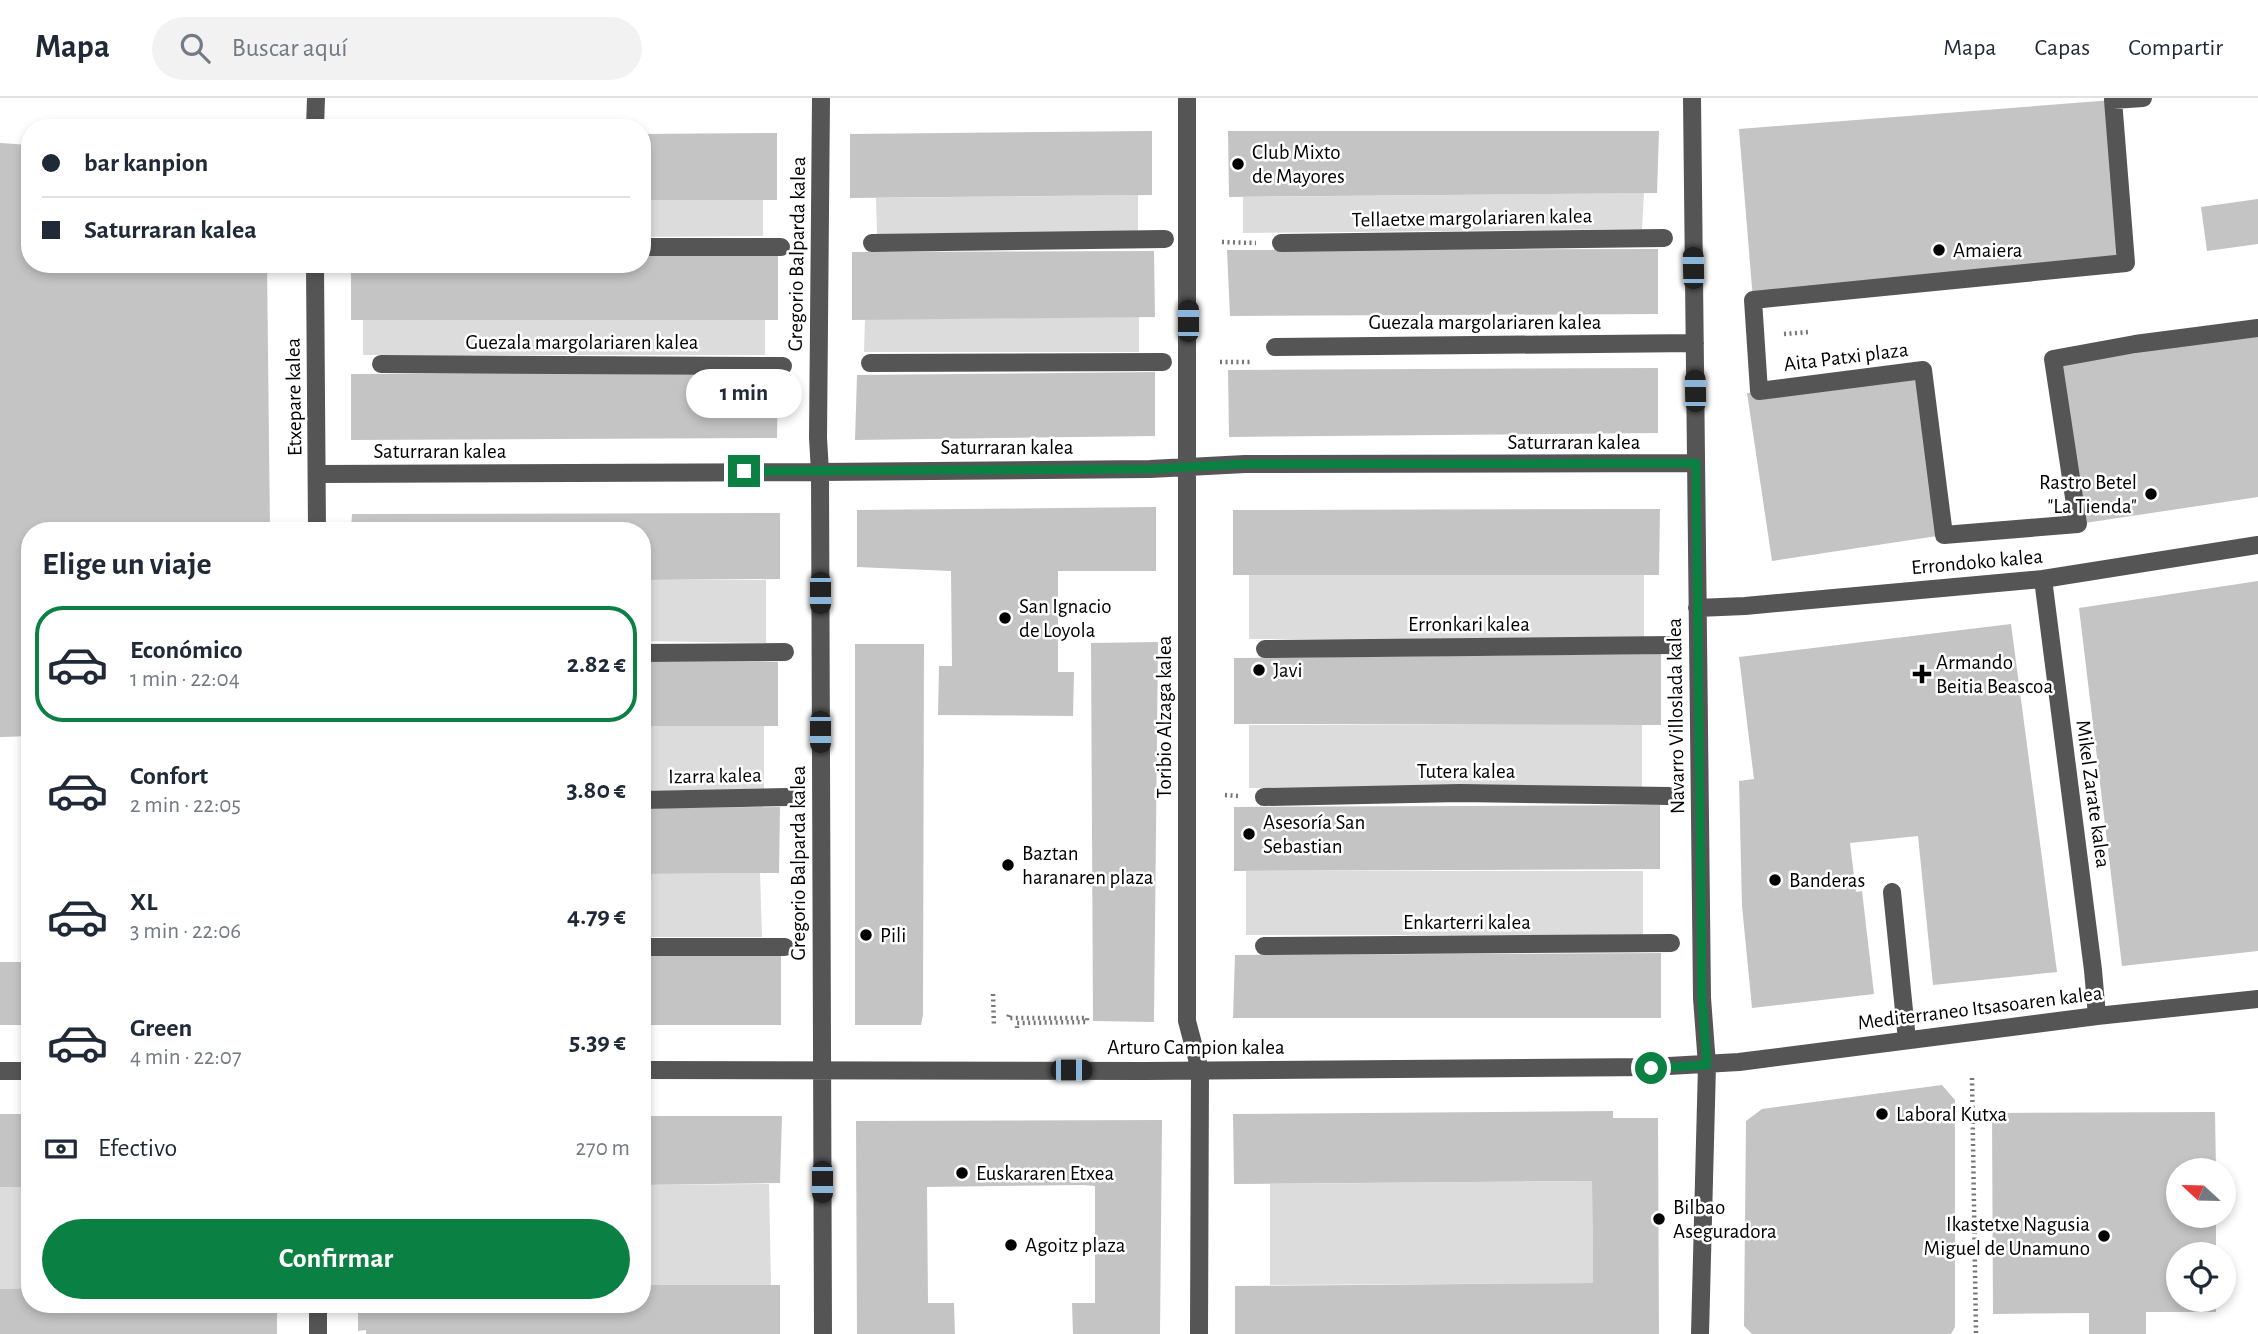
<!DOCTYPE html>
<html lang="es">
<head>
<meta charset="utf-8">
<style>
	:root { --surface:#fff; --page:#f2f2f3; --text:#1f2937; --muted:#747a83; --line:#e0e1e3; --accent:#0b8043 }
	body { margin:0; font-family:"Alegreya Sans",sans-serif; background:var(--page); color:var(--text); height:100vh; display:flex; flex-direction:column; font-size:26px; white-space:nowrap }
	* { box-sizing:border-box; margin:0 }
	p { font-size:23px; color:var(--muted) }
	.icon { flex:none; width:38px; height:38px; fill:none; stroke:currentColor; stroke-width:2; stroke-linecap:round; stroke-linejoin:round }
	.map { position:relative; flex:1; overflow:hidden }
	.drawer { position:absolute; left:21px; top:424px; width:630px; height:791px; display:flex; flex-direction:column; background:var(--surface); border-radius:28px; box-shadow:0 4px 10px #0003 }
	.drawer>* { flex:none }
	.top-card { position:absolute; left:21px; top:21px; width:630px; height:154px; border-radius:28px; box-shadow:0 4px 10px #0003; display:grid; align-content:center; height:154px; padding:0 21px; background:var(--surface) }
	.needle { width:46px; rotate:292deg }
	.controls { position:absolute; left:2166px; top:1060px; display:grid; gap:14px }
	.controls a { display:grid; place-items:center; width:70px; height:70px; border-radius:50%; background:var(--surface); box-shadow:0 4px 10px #0003; font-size:35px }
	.end { position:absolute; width:32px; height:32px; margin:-16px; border:9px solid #0b8043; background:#fff; box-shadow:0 0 0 4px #fff }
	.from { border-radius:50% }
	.bubble { position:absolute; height:49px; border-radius:24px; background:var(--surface); box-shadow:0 4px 10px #0003; font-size:23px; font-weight:700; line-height:49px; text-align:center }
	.car { position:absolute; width:21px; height:42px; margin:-21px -10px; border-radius:9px; box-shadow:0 0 5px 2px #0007; background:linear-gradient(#222 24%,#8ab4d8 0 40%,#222 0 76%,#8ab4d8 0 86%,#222 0) }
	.top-card b { display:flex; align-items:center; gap:24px; height:66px; font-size:26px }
	.top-card b+b { border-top:2px solid var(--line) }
	.top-card i { width:18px; height:18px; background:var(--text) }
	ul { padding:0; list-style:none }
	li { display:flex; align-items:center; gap:21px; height:116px; margin:0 14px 10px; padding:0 7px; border:4px solid transparent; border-radius:28px }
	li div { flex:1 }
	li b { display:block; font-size:26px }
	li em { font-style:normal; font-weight:700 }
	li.current { border-color:var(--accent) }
	li>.icon { width:63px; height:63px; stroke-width:1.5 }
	h2 { padding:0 21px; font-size:32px; line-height:84px }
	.pay { display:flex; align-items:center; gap:18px; height:77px; padding:0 21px; font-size:26px }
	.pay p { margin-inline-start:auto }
	.cta { display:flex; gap:14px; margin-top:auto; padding:14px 21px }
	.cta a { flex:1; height:80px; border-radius:42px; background:var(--accent); color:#fff; font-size:28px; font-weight:700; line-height:80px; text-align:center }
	header { display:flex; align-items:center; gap:42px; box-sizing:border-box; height:98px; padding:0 35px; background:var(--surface); border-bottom:2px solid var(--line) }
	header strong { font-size:33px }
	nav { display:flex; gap:38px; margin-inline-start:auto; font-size:24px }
	.search { width:490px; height:63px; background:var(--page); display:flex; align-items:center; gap:18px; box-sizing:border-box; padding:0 24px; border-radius:38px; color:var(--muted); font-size:26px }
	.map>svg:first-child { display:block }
	.green { fill:#dcdcdc }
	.building { fill:#c4c4c4 }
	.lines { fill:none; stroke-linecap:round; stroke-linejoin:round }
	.path { stroke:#777; stroke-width:4.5; stroke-dasharray:2 3.5; stroke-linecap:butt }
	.minor { stroke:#555; stroke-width:18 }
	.route { stroke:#0b8043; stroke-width:9 }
	.poi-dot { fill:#000; stroke:#fff; stroke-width:2.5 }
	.labels { text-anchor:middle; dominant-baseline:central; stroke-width:5; stroke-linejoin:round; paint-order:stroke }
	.poi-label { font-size:21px; fill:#000; stroke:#fff; text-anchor:start }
	.street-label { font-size:21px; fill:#000; stroke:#fff }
</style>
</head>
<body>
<header>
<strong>Mapa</strong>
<div class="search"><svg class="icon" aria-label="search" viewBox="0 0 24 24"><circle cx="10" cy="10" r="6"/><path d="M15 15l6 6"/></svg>Buscar aquí</div>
<nav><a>Mapa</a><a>Capas</a><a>Compartir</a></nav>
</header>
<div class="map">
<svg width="2258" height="1236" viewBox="0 0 2258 1236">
	<rect width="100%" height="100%" fill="#fff"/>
	<path class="green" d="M1644,95L1642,131L1243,135V99Z
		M1138,97V134L877,136L876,100Z
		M642,102H763V138L642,139Z
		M1139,219V254H864L865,220Z
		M363,222H765V257H363Z
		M1249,476L1644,477V542L1249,541Z
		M642,482H766V545L642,543Z
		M1249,627H1642V690H1249Z
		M642,628H764V692L642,693Z
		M1246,773H1643V837H1246Z
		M760,775L762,839H642V776Z
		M1592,1083L1593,1185L1270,1187V1086Z
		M769,1086L771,1187H642V1087Z
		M0,1089H30V1190L0,1191Z"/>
	<path class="building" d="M2113,2L2126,165L1753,202L1739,31Z
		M1152,33V97L850,100V36Z
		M1228,33H1659L1657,95L1229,99Z
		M777,35V102H642V36Z
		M0,45L30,47V166H267L270,432H30V638L3,639H0Z
		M2258,101V146L2207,153L2201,109Z
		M1658,151V216L1230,218L1227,152Z
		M1154,153L1155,219L852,222V154Z
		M642,157H778V222H351V166H642Z
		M2258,230V399L2078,426L2053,261Z
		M1658,270V335L1229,339L1228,272Z
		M1923,272L1944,437L1772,463L1747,295Z
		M778,274L777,340L351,342V276Z
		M1155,274V338L855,342L857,277Z
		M1156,409V473H1058V574H1074L1073,618L938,617L939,568H952L951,473L857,469V412Z
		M1660,411L1659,477H1233V412Z
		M780,415V481L642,482V432H351L352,416Z
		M2258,483V853L2122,868L2079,510Z
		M2011,526L2057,874L1933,887L1918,738L1850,745L1856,794L1862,793L1874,896L1752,910L1742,808L1739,683L1754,681L1739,559Z
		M1158,544L1154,924L1093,923L1091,545Z
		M855,546H924L923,917L921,927H855Z
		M1661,556V627L1234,626V560Z
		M642,564H778V628H642Z
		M1660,707V771L1234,773V709Z
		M780,709L779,775L642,776V710Z
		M1661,855V920H1233L1235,857Z
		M642,858H781V927H642Z
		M0,864H30V927H0Z
		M1942,987L1955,1002V1229L1951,1236H1752L1744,1228L1746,1023L1762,1011Z
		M1613,1013V1020H1658L1659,1236H1235V1188L1593,1185L1592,1083L1234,1086L1233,1016Z
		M2215,1014L2216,1073H2179V1118H2216V1157H2179V1202H2216V1214H2146V1236H2089V1215L1993,1216L1992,1015Z
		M0,1016H30V1089H0Z
		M642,1018H782L780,1085L642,1087Z
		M1162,1022L1160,1236H1073L1072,1205H1095V1088L1084,1087L927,1089L928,1205H954L955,1236H857L856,1023Z
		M642,1187H780V1236H366V1232L358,1233V1206H642Z
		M30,1190V1206H277V1236H0V1191Z"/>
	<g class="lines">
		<path class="path" d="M1222,144L1256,145
			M1784,236L1809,234
			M1220,264H1251
			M1225,697L1238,698
			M993,896L994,929
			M1009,917L1008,920H1087V924L1017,925V930
			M1972,980L1976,1236"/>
		<path class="minor" d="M821,0L818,340L820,374L823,1236
			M1187,0V923L1200,972L1199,1236
			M1692,0L1702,900L1707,967L1700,1236
			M2143,0L2113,2L2126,165L1753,202L1759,293L1923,272L1944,437L2078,426L2053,261L2135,246L2258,230
			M315,30L316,0
			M872,145L1165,141
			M1281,145L1664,140
			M642,149H781
			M315,166L317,432
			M1275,249L1695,245
			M870,265L1163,264
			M381,266L783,268
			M317,376L820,374L1150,371L1245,366L1696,365
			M2043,481L2093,872L2097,918
			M1697,510L1745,508L2043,481L2258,447
			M1265,551L1673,547
			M642,555L785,554
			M1264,699L1460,695L1669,698
			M642,702L788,699
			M1892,794L1907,942
			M1264,848L1671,845
			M642,849H785
			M642,972L1145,973L1651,969L1739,964L2097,918L2258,901
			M0,973H30
			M318,1206V1236"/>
	</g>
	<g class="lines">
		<path class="route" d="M744,373L1150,371L1245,366L1696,365L1702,901L1707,967L1651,970"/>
	</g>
	<g class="poi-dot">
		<circle cx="1238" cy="66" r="7"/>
		<circle cx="1939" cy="152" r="7"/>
		<circle cx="2151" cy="396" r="7"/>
		<circle cx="1005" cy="520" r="7"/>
		<circle cx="1259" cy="572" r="7"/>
		<path d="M1918.5 565.5h7v7h7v7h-7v7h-7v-7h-7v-7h7z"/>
		<circle cx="1249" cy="736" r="7"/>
		<circle cx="1008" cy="767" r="7"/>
		<circle cx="1775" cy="782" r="7"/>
		<circle cx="866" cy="837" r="7"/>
		<circle cx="1882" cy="1016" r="7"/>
		<circle cx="962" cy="1075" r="7"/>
		<circle cx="1659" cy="1121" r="7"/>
		<circle cx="2104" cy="1138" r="7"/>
		<circle cx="1011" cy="1147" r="7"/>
	</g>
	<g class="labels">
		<g class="poi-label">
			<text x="1252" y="54">Club Mixto<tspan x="1252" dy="24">de Mayores</tspan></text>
			<text x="1953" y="152">Amaiera</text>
			<text x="2137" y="384" text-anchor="end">Rastro Betel<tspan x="2137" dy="24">"La Tienda"</tspan></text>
			<text x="1019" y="508">San Ignacio<tspan x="1019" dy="24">de Loyola</tspan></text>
			<text x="1936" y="564">Armando<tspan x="1936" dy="24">Beitia Beascoa</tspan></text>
			<text x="1273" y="572">Javi</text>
			<text x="1263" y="724">Asesoría San<tspan x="1263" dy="24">Sebastian</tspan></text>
			<text x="1022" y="755">Baztan<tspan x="1022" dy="24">haranaren plaza</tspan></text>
			<text x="1789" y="782">Banderas</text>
			<text x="880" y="837">Pili</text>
			<text x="1896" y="1016">Laboral Kutxa</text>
			<text x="976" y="1075">Euskararen Etxea</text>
			<text x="1673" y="1109">Bilbao<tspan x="1673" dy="24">Aseguradora</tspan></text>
			<text x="2090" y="1126" text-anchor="end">Ikastetxe Nagusia<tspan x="2090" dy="24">Miguel de Unamuno</tspan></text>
			<text x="1025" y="1147">Agoitz plaza</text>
		</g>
		<g class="street-label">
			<text transform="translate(1472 120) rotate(-1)">Tellaetxe margolariaren kalea</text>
			<text transform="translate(797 156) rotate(-89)">Gregorio Balparda kalea</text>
			<text x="1485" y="224">Guezala margolariaren kalea</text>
			<text x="582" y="244">Guezala margolariaren kalea</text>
			<text transform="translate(1846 259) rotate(-7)">Aita Patxi plaza</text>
			<text transform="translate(294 299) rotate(-91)">Etxepare kalea</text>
			<text x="1574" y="344">Saturraran kalea</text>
			<text x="1007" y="349">Saturraran kalea</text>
			<text x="440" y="353">Saturraran kalea</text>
			<text transform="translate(1977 464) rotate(-5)">Errondoko kalea</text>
			<text x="1469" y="526">Erronkari kalea</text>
			<text transform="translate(1676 618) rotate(-91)">Navarro Villoslada kalea</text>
			<text transform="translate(1164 619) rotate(-90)">Toribio Alzaga kalea</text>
			<text x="1466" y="673">Tutera kalea</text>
			<text transform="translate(715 678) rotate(-1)">Izarra kalea</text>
			<text transform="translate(2093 696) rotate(82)">Mikel Zarate kalea</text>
			<text transform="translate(798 765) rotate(-90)">Gregorio Balparda kalea</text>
			<text x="1467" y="824">Enkarterri kalea</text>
			<text transform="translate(1980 910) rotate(-7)">Mediterraneo Itsasoaren kalea</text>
			<text x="1196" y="949">Arturo Campion kalea</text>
		</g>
	</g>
</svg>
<div class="controls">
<a><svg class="needle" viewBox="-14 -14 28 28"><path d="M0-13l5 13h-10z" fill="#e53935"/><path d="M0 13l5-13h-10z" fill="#747a83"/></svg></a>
<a><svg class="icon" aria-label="locate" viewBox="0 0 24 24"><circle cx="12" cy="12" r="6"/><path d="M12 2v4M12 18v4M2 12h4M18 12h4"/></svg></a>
</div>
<i class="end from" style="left:1651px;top:970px"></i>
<i class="end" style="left:744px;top:373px"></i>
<div class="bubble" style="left:686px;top:271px;width:116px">1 min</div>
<i class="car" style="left:1693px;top:170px;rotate:359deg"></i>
<i class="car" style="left:1188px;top:223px;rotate:0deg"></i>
<i class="car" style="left:1695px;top:293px;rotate:359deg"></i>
<i class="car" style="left:820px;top:495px;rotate:180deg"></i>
<i class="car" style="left:820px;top:634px;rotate:180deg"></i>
<i class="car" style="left:1071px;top:972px;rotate:90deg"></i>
<i class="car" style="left:822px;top:1084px;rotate:180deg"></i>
<div class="top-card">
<b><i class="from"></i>bar kanpion</b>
<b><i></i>Saturraran kalea</b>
</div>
<section class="drawer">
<h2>Elige un viaje</h2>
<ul>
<li class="current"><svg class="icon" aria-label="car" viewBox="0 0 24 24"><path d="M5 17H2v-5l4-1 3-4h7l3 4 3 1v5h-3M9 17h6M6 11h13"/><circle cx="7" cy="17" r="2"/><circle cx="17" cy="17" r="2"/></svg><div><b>Económico</b><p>1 min · 22:04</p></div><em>2.82 €</em></li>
<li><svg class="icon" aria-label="car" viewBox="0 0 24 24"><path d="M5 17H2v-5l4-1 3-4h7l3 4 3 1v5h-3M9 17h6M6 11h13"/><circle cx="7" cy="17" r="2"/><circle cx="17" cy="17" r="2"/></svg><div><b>Confort</b><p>2 min · 22:05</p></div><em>3.80 €</em></li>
<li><svg class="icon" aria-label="car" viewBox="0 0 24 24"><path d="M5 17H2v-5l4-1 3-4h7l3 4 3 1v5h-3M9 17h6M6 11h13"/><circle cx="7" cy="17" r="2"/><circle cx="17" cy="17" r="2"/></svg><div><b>XL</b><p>3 min · 22:06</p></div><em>4.79 €</em></li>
<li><svg class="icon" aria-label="car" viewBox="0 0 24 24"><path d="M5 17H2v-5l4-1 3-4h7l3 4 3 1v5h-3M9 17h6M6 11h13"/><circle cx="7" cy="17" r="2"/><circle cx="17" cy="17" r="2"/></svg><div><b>Green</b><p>4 min · 22:07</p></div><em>5.39 €</em></li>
</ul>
<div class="pay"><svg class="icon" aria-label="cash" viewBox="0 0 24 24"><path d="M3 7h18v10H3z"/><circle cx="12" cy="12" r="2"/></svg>Efectivo<p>270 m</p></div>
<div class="cta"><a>Confirmar</a></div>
</section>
</div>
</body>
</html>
